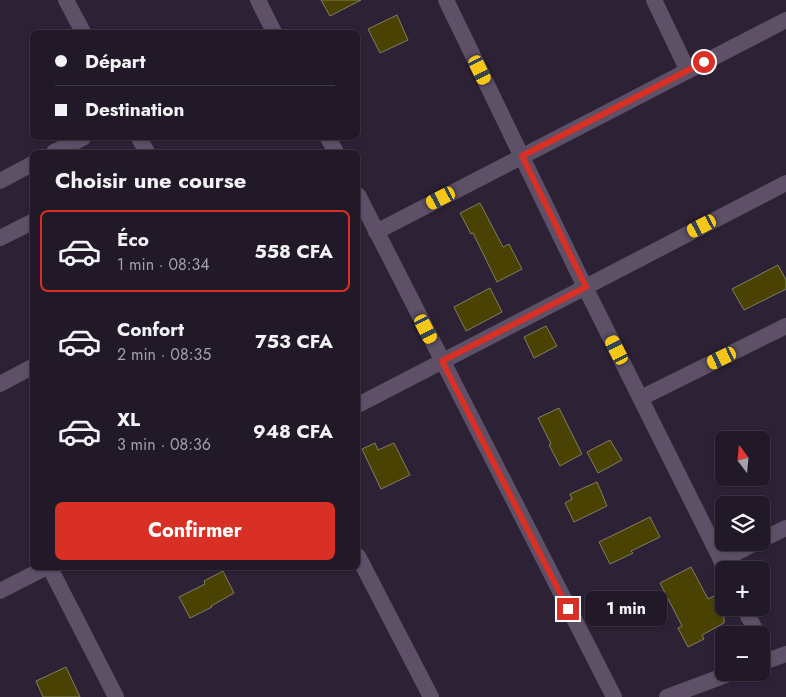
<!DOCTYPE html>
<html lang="fr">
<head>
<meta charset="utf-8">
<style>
	:root { --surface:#221928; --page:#2a2230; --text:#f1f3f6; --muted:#a2a0a8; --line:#3f3845; --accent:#d93025 }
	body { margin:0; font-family:Jost,sans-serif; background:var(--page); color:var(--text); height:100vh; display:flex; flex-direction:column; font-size:19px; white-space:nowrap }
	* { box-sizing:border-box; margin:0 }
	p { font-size:16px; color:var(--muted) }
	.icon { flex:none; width:28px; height:28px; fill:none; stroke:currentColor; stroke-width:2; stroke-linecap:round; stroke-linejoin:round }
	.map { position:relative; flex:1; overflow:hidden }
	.sheet { position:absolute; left:30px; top:150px; width:330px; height:420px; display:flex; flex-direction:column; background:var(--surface); border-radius:8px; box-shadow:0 1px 4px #0004,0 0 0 1px var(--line) }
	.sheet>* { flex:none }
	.banner { position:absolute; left:30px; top:30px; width:330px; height:110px; border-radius:8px; box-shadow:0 1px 4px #0004,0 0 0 1px var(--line); display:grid; align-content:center; height:110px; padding:0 25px; background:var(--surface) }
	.needle { width:32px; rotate:344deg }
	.fabs { position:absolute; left:715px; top:431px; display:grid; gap:10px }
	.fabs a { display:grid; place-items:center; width:55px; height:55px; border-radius:8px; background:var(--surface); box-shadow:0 1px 4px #0004,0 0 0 1px var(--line); font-size:25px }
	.end { position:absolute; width:22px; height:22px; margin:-11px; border:6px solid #d93025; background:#fff; box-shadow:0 0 0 2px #fff }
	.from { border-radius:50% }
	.bubble { position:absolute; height:35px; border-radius:8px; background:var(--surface); box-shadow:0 1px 4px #0004,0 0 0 1px var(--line); font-size:16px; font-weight:700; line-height:35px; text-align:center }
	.car { position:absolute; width:15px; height:30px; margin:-15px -8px; border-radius:6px; box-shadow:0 0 4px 1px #0007; background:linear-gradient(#f5c518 24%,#345 0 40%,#f5c518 0 76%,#345 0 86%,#f5c518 0) }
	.banner b { display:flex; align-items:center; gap:18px; height:48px; font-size:19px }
	.banner b+b { border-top:1px solid var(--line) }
	.banner i { width:12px; height:12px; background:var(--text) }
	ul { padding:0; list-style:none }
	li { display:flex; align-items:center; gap:15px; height:82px; margin:0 10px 8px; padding:0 15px; border:2px solid transparent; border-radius:8px }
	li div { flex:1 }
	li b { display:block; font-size:19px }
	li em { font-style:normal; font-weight:700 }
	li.current { border-color:var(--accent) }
	li>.icon { width:45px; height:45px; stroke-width:1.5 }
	h2 { padding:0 25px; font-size:22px; line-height:60px }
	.action { display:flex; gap:10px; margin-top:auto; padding:10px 25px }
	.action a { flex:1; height:58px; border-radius:8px; background:var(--accent); color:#fff; font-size:20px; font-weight:700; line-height:58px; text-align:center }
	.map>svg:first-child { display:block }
	.building { fill:#4a4203; stroke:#817e61 }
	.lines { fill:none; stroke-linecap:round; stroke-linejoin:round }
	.street { stroke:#5d5067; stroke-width:16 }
	.route { stroke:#d93025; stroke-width:6 }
</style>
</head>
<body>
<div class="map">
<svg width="786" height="697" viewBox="0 0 786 697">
	<rect width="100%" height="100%" fill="#2d2135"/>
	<path class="building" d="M321,0H361L330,16Z
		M397,15L408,40L380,53L368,29Z
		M480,203L503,247L509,244L522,269L497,282L473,233L471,234L460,213Z
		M778,265L786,280V289L744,310L732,289Z
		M490,288L502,312L466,331L454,307Z
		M546,326L557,346L534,358L524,337Z
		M559,408L582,454L560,466L549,445L551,444L538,418Z
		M610,440L622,460L598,473L587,452Z
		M375,443L378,450L394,443L410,475L381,489L362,449Z
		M597,482L607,506L574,522L565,503L572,499L570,494Z
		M650,517L660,537L631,551L633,553L610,564L599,542Z
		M691,567L708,599L724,591V623L702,635L704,639L688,647L678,628L682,626L660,583Z
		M223,571L234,593L211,606L212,607L190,618L179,597L205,584L204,581Z
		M66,667L80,697H43L36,681Z"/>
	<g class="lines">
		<path class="street" d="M66,0L83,32
			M258,0L274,32
			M446,0L585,287L726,570
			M654,0L688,71
			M139,138L147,152
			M328,138L336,152
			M54,152L83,138
			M0,181L32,164
			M358,195L614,697
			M376,232L786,20
			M0,238L32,222
			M0,384L32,367
			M641,398L786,326
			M358,405L786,183
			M761,540L786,528
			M358,556L431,697
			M721,561L757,542
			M50,568L116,697
			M0,591L45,568
			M744,608L758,635
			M761,663L786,654
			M667,697L734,672"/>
	</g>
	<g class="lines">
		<path class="route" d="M568,609L442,361L586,287L522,156L704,62"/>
	</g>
</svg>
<div class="fabs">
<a><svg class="needle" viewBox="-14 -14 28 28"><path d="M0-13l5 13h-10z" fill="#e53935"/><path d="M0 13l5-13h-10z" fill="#a2a0a8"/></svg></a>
<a><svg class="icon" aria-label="layers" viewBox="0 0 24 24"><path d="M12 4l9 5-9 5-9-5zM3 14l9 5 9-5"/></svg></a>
<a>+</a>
<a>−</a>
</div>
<i class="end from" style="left:704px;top:62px"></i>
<i class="end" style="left:568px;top:609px"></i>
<div class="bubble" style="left:585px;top:591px;width:82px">1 min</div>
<i class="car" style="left:480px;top:70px;rotate:154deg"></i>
<i class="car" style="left:441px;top:198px;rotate:243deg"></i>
<i class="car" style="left:702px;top:226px;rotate:243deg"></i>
<i class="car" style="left:426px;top:329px;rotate:153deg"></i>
<i class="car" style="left:617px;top:350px;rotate:333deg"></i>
<i class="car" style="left:722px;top:358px;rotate:244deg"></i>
<div class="banner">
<b><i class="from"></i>Départ</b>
<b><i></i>Destination</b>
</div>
<section class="sheet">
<h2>Choisir une course</h2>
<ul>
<li class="current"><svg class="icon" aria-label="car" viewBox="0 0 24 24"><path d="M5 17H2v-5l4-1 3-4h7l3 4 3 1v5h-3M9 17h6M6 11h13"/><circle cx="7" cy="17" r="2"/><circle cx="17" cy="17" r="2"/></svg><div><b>Éco</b><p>1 min · 08:34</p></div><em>558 CFA</em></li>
<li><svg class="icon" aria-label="car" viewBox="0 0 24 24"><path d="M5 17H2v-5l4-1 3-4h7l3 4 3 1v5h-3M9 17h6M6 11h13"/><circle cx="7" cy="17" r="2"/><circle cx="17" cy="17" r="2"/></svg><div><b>Confort</b><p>2 min · 08:35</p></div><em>753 CFA</em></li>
<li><svg class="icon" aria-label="car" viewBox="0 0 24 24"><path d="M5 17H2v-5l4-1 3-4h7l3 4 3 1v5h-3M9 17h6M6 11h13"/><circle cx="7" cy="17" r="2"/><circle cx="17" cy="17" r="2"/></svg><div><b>XL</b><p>3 min · 08:36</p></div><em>948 CFA</em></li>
</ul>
<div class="action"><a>Confirmer</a></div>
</section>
</div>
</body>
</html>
